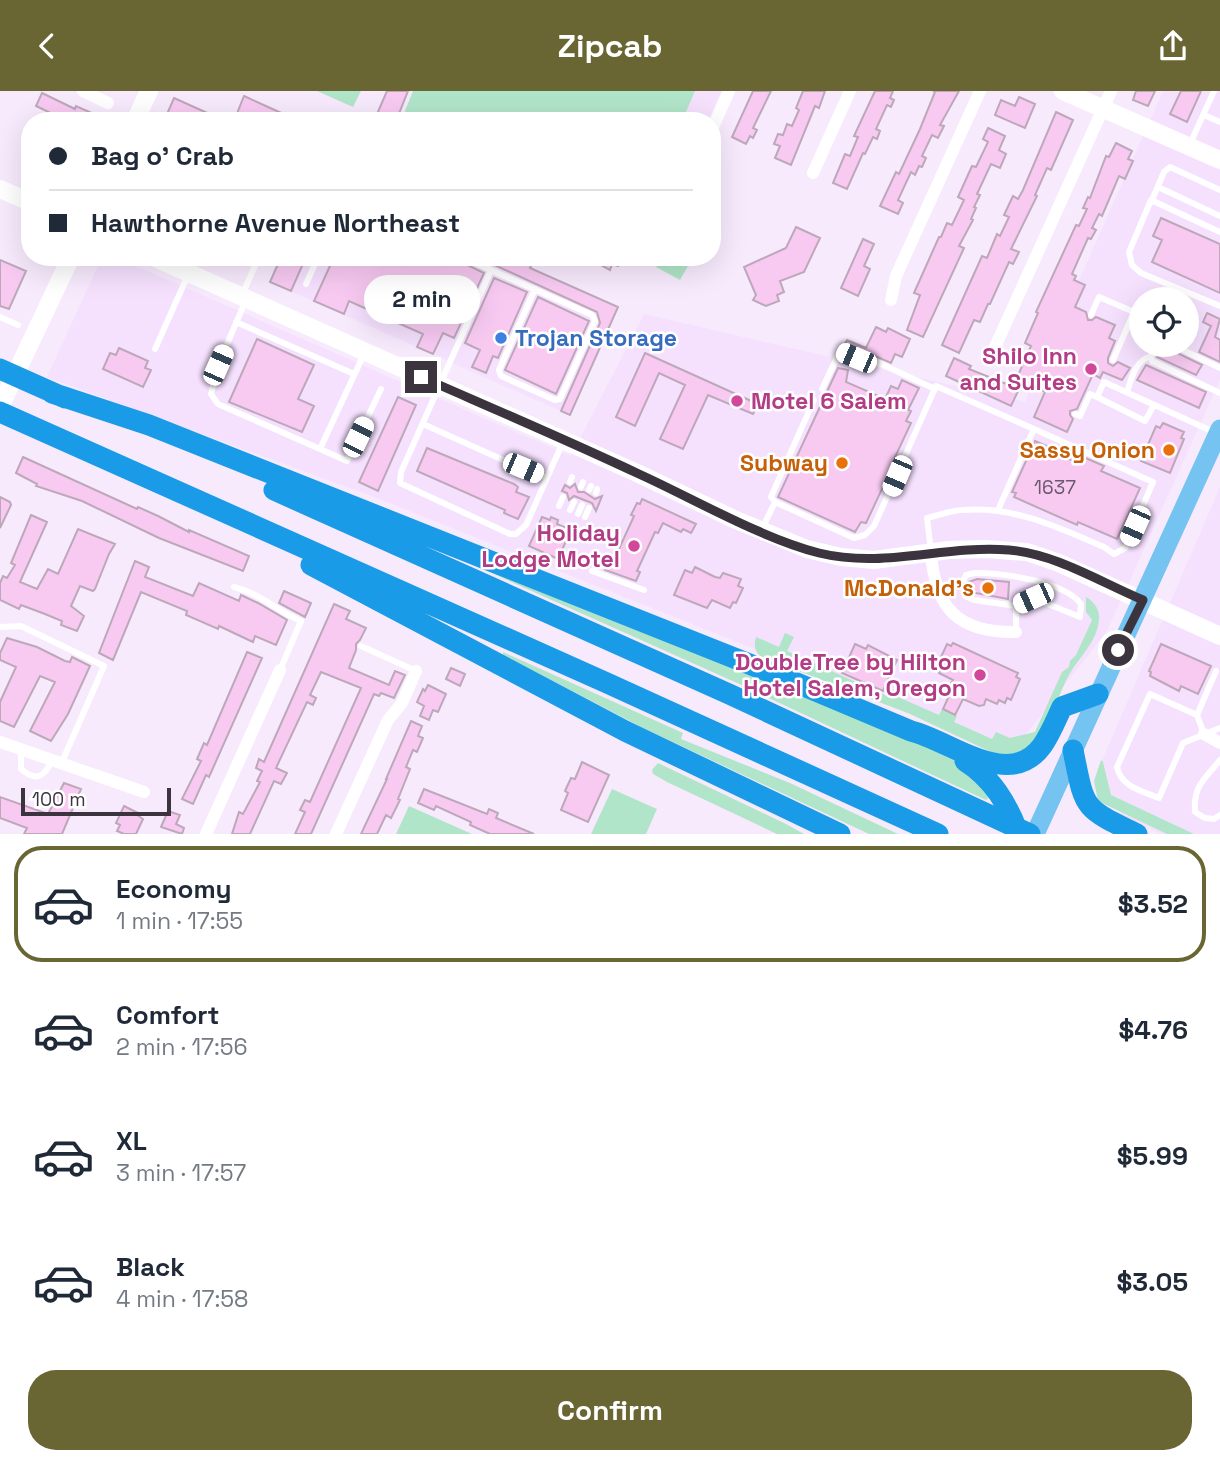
<!DOCTYPE html>
<html lang="en">
<head>
<meta charset="utf-8">
<style>
	:root { --surface:#fff; --page:#f2f2f3; --text:#1f2937; --muted:#747a83; --line:#e0e1e3; --accent:#6a6633 }
	body { margin:0; font-family:"Space Grotesk",sans-serif; background:var(--page); color:var(--text); height:100vh; display:flex; flex-direction:column; font-size:26px; white-space:nowrap }
	* { box-sizing:border-box; margin:0 }
	p { font-size:23px; color:var(--muted) }
	.icon { flex:none; width:38px; height:38px; fill:none; stroke:currentColor; stroke-width:2; stroke-linecap:round; stroke-linejoin:round }
	.map { position:relative; height:743px; overflow:hidden }
	.drawer { display:flex; flex-direction:column; background:var(--surface); flex:1 }
	.drawer>* { flex:none }
	.guide { position:absolute; left:21px; top:21px; width:700px; height:154px; border-radius:28px; box-shadow:0 7px 28px #0002; display:grid; align-content:center; height:154px; padding:0 28px; background:var(--surface) }
	.controls { position:absolute; left:1129px; top:196px; display:grid; gap:14px }
	.controls a { display:grid; place-items:center; width:70px; height:70px; border-radius:50%; background:var(--surface); box-shadow:0 7px 28px #0002; font-size:35px }
	.scale { position:absolute; left:21px; bottom:18px; width:150px; box-sizing:border-box; padding-left:7px; border:4px solid #3b343e; border-top:0; font-size:19px; line-height:24px; white-space:nowrap; color:#3b343e; -webkit-text-stroke:5px #fff; paint-order:stroke }
	.end { position:absolute; width:32px; height:32px; margin:-16px; border:9px solid #3b343e; background:#fff; box-shadow:0 0 0 4px #fff }
	.from { border-radius:50% }
	.bubble { position:absolute; height:49px; border-radius:24px; background:var(--surface); box-shadow:0 7px 28px #0002; font-size:23px; font-weight:700; line-height:49px; text-align:center }
	.car { position:absolute; width:21px; height:42px; margin:-21px -10px; border-radius:9px; box-shadow:0 0 5px 2px #0007; background:linear-gradient(#fff 24%,#345 0 40%,#fff 0 76%,#345 0 86%,#fff 0) }
	.guide b { display:flex; align-items:center; gap:24px; height:66px; font-size:26px }
	.guide b+b { border-top:2px solid var(--line) }
	.guide i { width:18px; height:18px; background:var(--text) }
	ul { padding:12px 0 0; list-style:none }
	li { display:flex; align-items:center; gap:21px; height:116px; margin:0 14px 10px; padding:0 14px; border:4px solid transparent; border-radius:28px }
	li div { flex:1 }
	li b { display:block; font-size:26px }
	li em { font-style:normal; font-weight:700 }
	li.on { border-color:var(--accent) }
	li>.icon { width:63px; height:63px; stroke-width:1.5 }
	.button { display:flex; gap:14px; margin-top:auto; padding:14px 28px }
	.button a { flex:1; height:80px; border-radius:28px; background:var(--accent); color:#fff; font-size:28px; font-weight:700; line-height:80px; text-align:center }
	header { display:flex; justify-content:space-between; align-items:center; height:91px; padding:0 28px; background:var(--accent); color:#fff; font-size:32px; font-weight:700 }
	.map>svg:first-child { display:block }
	.built { fill:#f5e0fe; fill-rule:evenodd }
	.green { fill:#b1e5c9 }
	.building { fill:#f8caf2; stroke:#bda8ba; stroke-width:2 }
	.lines { fill:none; stroke-linecap:round; stroke-linejoin:round }
	.lane { stroke:#fff; stroke-width:6 }
	.street { stroke:#fff; stroke-width:12 }
	.secondary { stroke:#fff; stroke-width:18 }
	.primary { stroke:#75c3f1; stroke-width:19 }
	.highway { stroke:#199be7; stroke-width:21 }
	.route { stroke:#3b343e; stroke-width:9 }
	.shop-dot { fill:#3f7fe0; stroke:#fff; stroke-width:2.5 }
	.hotel-dot { fill:#d1479c; stroke:#fff; stroke-width:2.5 }
	.food-dot { fill:#e8710a; stroke:#fff; stroke-width:2.5 }
	.labels { text-anchor:middle; dominant-baseline:central; stroke-width:5; stroke-linejoin:round; paint-order:stroke }
	.number-label { font-size:19px; fill:#6a5a6b }
	.shop-label { font-size:23px; font-weight:bold; fill:#366cbe; stroke:#fff; text-anchor:start }
	.hotel-label { font-size:23px; font-weight:bold; fill:#b23c85; stroke:#fff; text-anchor:end }
	.food-label { font-size:23px; font-weight:bold; fill:#c56008; stroke:#fff; text-anchor:end }
</style>
</head>
<body>
<header><svg class="icon" aria-label="back" viewBox="0 0 24 24"><path d="M15 5l-7 7 7 7"/></svg>Zipcab<svg class="icon" aria-label="share" viewBox="0 0 24 24"><path d="M12 15V3M7 8l5-5 5 5M5 13v7h14v-7"/></svg></header>
<div class="map">
<svg width="1220" height="743" viewBox="0 0 1220 743">
	<rect width="100%" height="100%" fill="#f7eafd"/>
	<path class="built" d="M551,0H721L708,30H620Z
		M1163,0H1220V289L1107,540L1012,661L377,407L47,286L102,166H115L571,365L644,223L1025,311ZM1141,208H1186V254H1141Z
		M281,166H517L532,173L531,177L618,216L570,324L270,191Z
		M1220,396V743H1161L1123,724L1103,705L1097,681Z"/>
	<path class="green" d="M317,0H361L353,16Z
		M413,0H695L682,30H401Z
		M661,166H693L680,189L656,176Z
		M478,476L903,645L962,673L994,703L986,709L737,592Z
		M1086,506C1094,511 1100,518 1099,528C1098,550 1079,566 1069,584C1058,603 1054,626 1043,643C1040,648 1033,656 1028,659C1017,664 1002,664 991,661L910,623L760,565C754,559 754,554 756,546L779,556L785,542L794,546L787,560L887,605L889,602L939,624L942,618L957,625L954,631L992,648L996,641L1010,647L1035,641L1062,581L1069,576L1070,570L1076,564L1092,529L1086,521Z
		M503,561L683,642L681,648L790,692L898,743H869L643,637L503,564Z
		M1101,669L1103,671L1111,704L1194,743H1167L1098,710L1094,690Z
		M658,672L786,733L804,743H777L667,691L653,683L652,679Z
		M612,698L657,718L646,743H591Z
		M409,715L472,743H396Z"/>
	<path class="building" d="M387,0H408L396,30H374Z
		M753,0H771L753,37L757,39L753,47L750,45L746,53L732,46Z
		M803,0H825L819,17L815,15L791,74L775,67L780,55L774,53L778,43L783,44L787,33L792,35L799,19L796,17Z
		M875,0H893L890,7L894,9L891,16L887,14L876,38L880,40L877,48L873,46L865,63L863,62L847,98L833,92L845,63L850,65L858,46L854,45Z
		M933,0H959L940,34L944,35L938,47L932,44L922,65L926,67L922,76L919,75L915,84L911,81L898,109L903,112L898,123L880,115L896,81L899,83L920,38L935,1Z
		M1136,0H1155L1148,15L1133,9Z
		M1181,0H1201L1187,31L1170,23Z
		M42,2L75,18L76,15L94,23L90,30H67L36,15Z
		M244,5L268,16L299,30H234Z
		M1019,6L1035,13L1025,37L995,24L1001,9L1015,15Z
		M174,7L225,30H164Z
		M1056,21L1073,29L1051,79L1047,77L1035,104L1037,105L1011,158L1019,161L1013,173L1009,171L990,213H988L980,231L974,229L959,262L942,254L982,165L987,167L997,143L1000,145L1009,126L1004,124L1013,105L1018,108L1023,99Z
		M988,37L1005,45L999,59L1006,63L1000,77L991,73L977,103L980,104L974,116L976,117L971,128L973,129L959,155L964,157L923,246L907,239L920,204L914,202L939,146H941L947,132L952,134L964,109L958,106L972,75L976,76L988,51L983,48Z
		M1116,52L1132,60L1128,68L1133,70L1125,88L1119,85L1102,125L1099,123L1092,137L1096,139L1091,148L1088,147L1072,183L1076,185L1074,189L1085,194L1075,216L1086,221L1088,229H1092L1096,226L1115,234L1109,247L1115,250L1108,267V272L1113,275L1118,271L1130,277L1122,289L1103,281L1100,287L1093,283L1077,318L1070,320V324L1073,328L1067,341L1034,326L1045,301L1016,289L1031,255L1025,252L1038,222L1036,221L1076,134L1079,135L1087,118L1083,117L1088,106L1090,107L1106,65L1109,66Z
		M1161,127L1220,153V202L1152,171L1162,149L1153,145Z
		M796,136L820,147L804,181L780,190L784,201L777,204L779,210L766,215L753,209L756,204L744,176L786,157Z
		M863,148L874,153L864,175L870,178L858,205L841,197Z
		M281,166H306L291,200L270,191Z
		M334,166H457L461,171L484,182L454,247L443,242L433,263L417,256L423,243L389,228L349,210L344,223L314,210Z
		M477,166H517L532,173L530,177L618,216L570,324L561,320L600,232L597,221Z
		M599,166H623L618,175L612,173L610,179L601,174L603,169Z
		M0,169L26,180L9,218L0,215Z
		M494,187L527,201L498,267L493,265L486,282L472,276L480,259L465,252Z
		M538,206L589,230L556,303L505,279Z
		M1207,222L1220,228L1215,246L1220,249V271L1199,261L1211,235L1203,231Z
		M876,236L886,241L888,237L910,248L902,266L895,263L891,272L875,265L872,267L844,255L847,249L866,257Z
		M257,248L314,274L298,308L314,315L302,341L229,311Z
		M1164,254H1167L1171,259L1202,274L1196,284L1157,266Z
		M119,257L148,270L145,277L151,279L143,296L103,278L110,262L116,264Z
		M645,262L758,313L753,323L708,304L683,358L660,348L685,294L659,282L635,335L616,326Z
		M954,267L971,275L969,278L1019,298L1011,315L946,285Z
		M1146,274L1206,301L1199,317L1137,289Z
		M838,277L848,279L846,291L885,308L891,295L898,298L902,289L919,297L908,319L911,320L906,330L911,332L895,366H897L866,432L861,431L855,441L778,406Z
		M398,306L416,314L378,400L359,391Z
		M1163,332L1184,341L1181,347L1184,348L1170,382L1141,370L1156,335L1160,337Z
		M1035,350L1051,357L1050,360L1076,371L1081,365L1104,375L1101,380L1140,397L1117,448L1078,431L1077,434L1014,406L1016,402L1012,401Z
		M427,357L514,393L518,396L516,401L529,406L518,428L504,422L505,419L417,380Z
		M23,366L137,418L138,416L158,425L189,441V439L249,465L243,480L159,447L82,410L36,395L37,393L16,382Z
		M575,393L578,401H584L595,408L602,405L596,420L592,412L574,405L569,409L567,402L562,400L565,394L570,397Z
		M0,406L10,411L11,414L0,437Z
		M642,408L696,433L691,442L683,438L681,441L663,432L658,442L655,441L637,480L640,481L636,490L605,479L610,467L614,469L634,425L631,424L637,412L640,413Z
		M31,424L47,431L20,491L37,498L48,478L58,483L78,438L115,453L109,463L95,498L93,500L80,495L71,515L84,525L77,540L61,534L62,530L45,523L21,514L19,518L0,509V492L3,485L7,487L15,474L11,472Z
		M542,426L550,429L551,426L558,429L557,433L571,439L558,468L529,455Z
		M135,470L149,476L145,486L193,505L199,492L239,510L241,504L258,512L287,529L276,554L255,545L253,551L219,535L218,538L186,524L187,520L141,501L113,569L99,562Z
		M695,476L715,486L720,487L723,482L741,488L738,495L743,497L736,512L733,511L730,517L712,509L707,517L674,504L685,479L692,482Z
		M977,488L1009,491L1008,508L970,501L969,491Z
		M284,500L311,512L305,526L279,512Z
		M334,513L350,520L346,528L366,537L360,549L356,553V559L349,577L389,594L395,580L405,584L394,607L381,602L379,605L374,603L311,743H295L305,721L300,719L305,709L310,711L361,597L321,581L310,604L316,607L313,614L307,611L276,677L287,682L281,693L274,690L250,743H232L239,721L243,723L260,691L257,690L262,680L256,677L259,668L264,671Z
		M7,547L37,556L65,570L70,571L72,566L90,575L68,623L51,650L30,640L55,591L40,585L14,636L0,630V611L16,576L0,569V562Z
		M953,552L1018,582L1016,586L1020,588L1011,609L1007,607L1005,612L999,609L997,613L986,608L984,614L979,615L963,608L955,624L943,618L953,596L950,594L953,589L939,582L941,579L936,577L947,553L951,555Z
		M855,553L866,558L868,554L897,569L883,600L842,582Z
		M1161,553L1211,575L1198,603L1181,595L1179,600L1150,585L1151,581L1149,580Z
		M247,561L262,567L209,686L206,684L193,713L182,708L201,670L197,668L204,652L207,654Z
		M451,577L465,583L460,595L446,588Z
		M428,594L446,603L438,621L433,619L429,629L420,625L424,615L417,611L423,598L425,600Z
		M411,630L422,635L418,645L423,647L417,661L413,659L406,676L410,678L398,708L400,709L391,727L386,724L377,743H361L387,688H386Z
		M582,671L609,684L588,731L561,719L568,702L565,700L571,687L575,688Z
		M64,692L81,698L62,743H24L27,737L0,727V706L48,723Z
		M424,698L487,723L489,718L498,722L496,727L534,743H490L470,734L471,731L436,715L434,719L418,712Z
		M124,715L138,722L137,724L143,728L136,743H124L117,740L120,734L116,732Z
		M168,720L180,724L176,733L184,737L182,743L161,736Z"/>
	<g class="lines">
		<path class="lane" d="M1204,24L1220,31
			M1190,53L1214,0
			M1158,96L1220,125
			M1152,109L1164,81L1170,76L1220,99
			M1220,141L1151,109L1129,161L1132,174L1141,182L1220,215
			M463,166L491,179L401,381L400,392L510,443H516L526,434L563,351
			M491,179L592,224L595,230L560,308L555,309L501,285L499,279L535,198
			M186,180L193,166
			M306,193L318,166
			M242,204L259,166
			M246,209L218,274L211,303L218,313L320,358L364,263
			M1091,224L1099,206L1134,221L1113,269
			M0,226L18,234
			M236,231L354,283
			M1156,254L1151,265L1152,270L1220,302
			M1173,254L1220,277
			M155,258L188,184
			M822,298L840,260L871,273L879,272L935,298
			M1127,301C1132,286 1135,270 1151,265
			M1154,314L1145,330L1097,306L1104,291L1216,342
			M1075,323L1080,325L1090,303L1097,306
			M423,333L510,372
			M320,358L347,370L381,298
			M523,377L547,387
			M570,391L572,386
			M581,396L583,391
			M589,399L591,395
			M596,402L597,398
			M775,411L771,406L814,309
			M559,415L563,406
			M570,419L574,411
			M578,423L582,414
			M585,426L589,417
			M763,436L775,411L854,447L865,444L874,435L936,295L1034,338L998,419
			M931,460L927,427C939,424 952,419 964,419C1014,415 1060,437 1104,456L1114,463L1125,457L1153,391L1034,338
			M592,480L644,499
			M975,482C1002,482 1064,490 1081,513L1080,526L1033,507L1016,515L974,509L965,505L963,490L966,484Z
			M234,496C260,502 277,520 301,530L280,579
			M0,536L21,535L104,575L62,671
			M1016,541V515
			M361,555L416,580
			M1197,624L1150,603L1117,676C1121,696 1142,700 1159,707L1183,652L1220,637
			M1204,643L1197,624L1216,580
			M21,659V678C36,691 44,686 52,670
			M1220,669C1205,688 1193,694 1195,721L1205,727L1214,728L1220,724"/>
		<path class="street" d="M83,0L108,12
			M713,36L729,0
			M813,82L850,0
			M891,209L896,185L980,0
			M995,256L1111,0
			M931,462C935,518 959,542 1016,541
			M1204,643L1220,652
			M0,651L144,701
			M206,743L280,579
			M336,743L388,629L402,612L416,580"/>
		<path class="secondary" d="M1063,0L1220,69
			M135,30L149,0
			M0,98L30,111
			M153,166L637,382L736,429L807,458L841,466L874,469L949,459L985,458L1027,461L1059,472L1220,545
			M0,316L71,166"/>
		<path class="primary" d="M1035,743L1220,338"/>
		<path class="highway" d="M0,278L65,307
			M52,302L149,334L792,590L911,640C951,650 1009,700 1042,655C1050,644 1056,629 1062,616L1098,603
			M0,321L607,592L938,743
			M274,399L729,603L1030,743
			M311,474L625,640L840,743
			M1073,659C1085,718 1081,716 1137,743
			M965,670C992,687 1007,712 1018,741"/>
	</g>
	<g class="lines">
		<path class="route" d="M421,286C494,318 567,349 639,383C694,408 761,447 819,462C885,478 942,454 1009,459C1056,463 1100,491 1143,509L1118,559"/>
	</g>
	<circle class="shop-dot" cx="501" cy="247" r="7"/>
	<g class="hotel-dot">
		<circle cx="1091" cy="278" r="7"/>
		<circle cx="737" cy="310" r="7"/>
		<circle cx="634" cy="455" r="7"/>
		<circle cx="980" cy="584" r="7"/>
	</g>
	<g class="food-dot">
		<circle cx="1169" cy="359" r="7"/>
		<circle cx="842" cy="372" r="7"/>
		<circle cx="988" cy="497" r="7"/>
	</g>
	<g class="labels">
		<g class="number-label">
			<text x="1055" y="396">1637</text>
		</g>
		<g class="shop-label">
			<text x="515" y="247">Trojan Storage</text>
		</g>
		<g class="hotel-label">
			<text x="1077" y="265">Shilo Inn<tspan x="1077" dy="26">and Suites</tspan></text>
			<text x="751" y="310" text-anchor="start">Motel 6 Salem</text>
			<text x="620" y="442">Holiday<tspan x="620" dy="26">Lodge Motel</tspan></text>
			<text x="966" y="571">DoubleTree by Hilton<tspan x="966" dy="26">Hotel Salem, Oregon</tspan></text>
		</g>
		<g class="food-label">
			<text x="1155" y="359">Sassy Onion</text>
			<text x="828" y="372">Subway</text>
			<text x="974" y="497">McDonald's</text>
		</g>
	</g>
</svg>
<div class="controls">
<a><svg class="icon" aria-label="locate" viewBox="0 0 24 24"><circle cx="12" cy="12" r="6"/><path d="M12 2v4M12 18v4M2 12h4M18 12h4"/></svg></a>
</div>
<div class="scale">100 m</div>
<i class="end from" style="left:1118px;top:559px"></i>
<i class="end" style="left:421px;top:286px"></i>
<div class="bubble" style="left:364px;top:184px;width:116px">2 min</div>
<i class="car" style="left:856px;top:267px;rotate:293deg"></i>
<i class="car" style="left:218px;top:274px;rotate:24deg"></i>
<i class="car" style="left:358px;top:346px;rotate:26deg"></i>
<i class="car" style="left:523px;top:377px;rotate:113deg"></i>
<i class="car" style="left:897px;top:385px;rotate:203deg"></i>
<i class="car" style="left:1135px;top:435px;rotate:204deg"></i>
<i class="car" style="left:1033px;top:507px;rotate:246deg"></i>
<div class="guide">
<b><i class="from"></i>Bag o' Crab</b>
<b><i></i>Hawthorne Avenue Northeast</b>
</div>
</div>
<section class="drawer">
<ul>
<li class="on"><svg class="icon" aria-label="car" viewBox="0 0 24 24"><path d="M5 17H2v-5l4-1 3-4h7l3 4 3 1v5h-3M9 17h6M6 11h13"/><circle cx="7" cy="17" r="2"/><circle cx="17" cy="17" r="2"/></svg><div><b>Economy</b><p>1 min · 17:55</p></div><em>$3.52</em></li>
<li><svg class="icon" aria-label="car" viewBox="0 0 24 24"><path d="M5 17H2v-5l4-1 3-4h7l3 4 3 1v5h-3M9 17h6M6 11h13"/><circle cx="7" cy="17" r="2"/><circle cx="17" cy="17" r="2"/></svg><div><b>Comfort</b><p>2 min · 17:56</p></div><em>$4.76</em></li>
<li><svg class="icon" aria-label="car" viewBox="0 0 24 24"><path d="M5 17H2v-5l4-1 3-4h7l3 4 3 1v5h-3M9 17h6M6 11h13"/><circle cx="7" cy="17" r="2"/><circle cx="17" cy="17" r="2"/></svg><div><b>XL</b><p>3 min · 17:57</p></div><em>$5.99</em></li>
<li><svg class="icon" aria-label="car" viewBox="0 0 24 24"><path d="M5 17H2v-5l4-1 3-4h7l3 4 3 1v5h-3M9 17h6M6 11h13"/><circle cx="7" cy="17" r="2"/><circle cx="17" cy="17" r="2"/></svg><div><b>Black</b><p>4 min · 17:58</p></div><em>$3.05</em></li>
</ul>
<div class="button"><a>Confirm</a></div>
</section>
</body>
</html>
